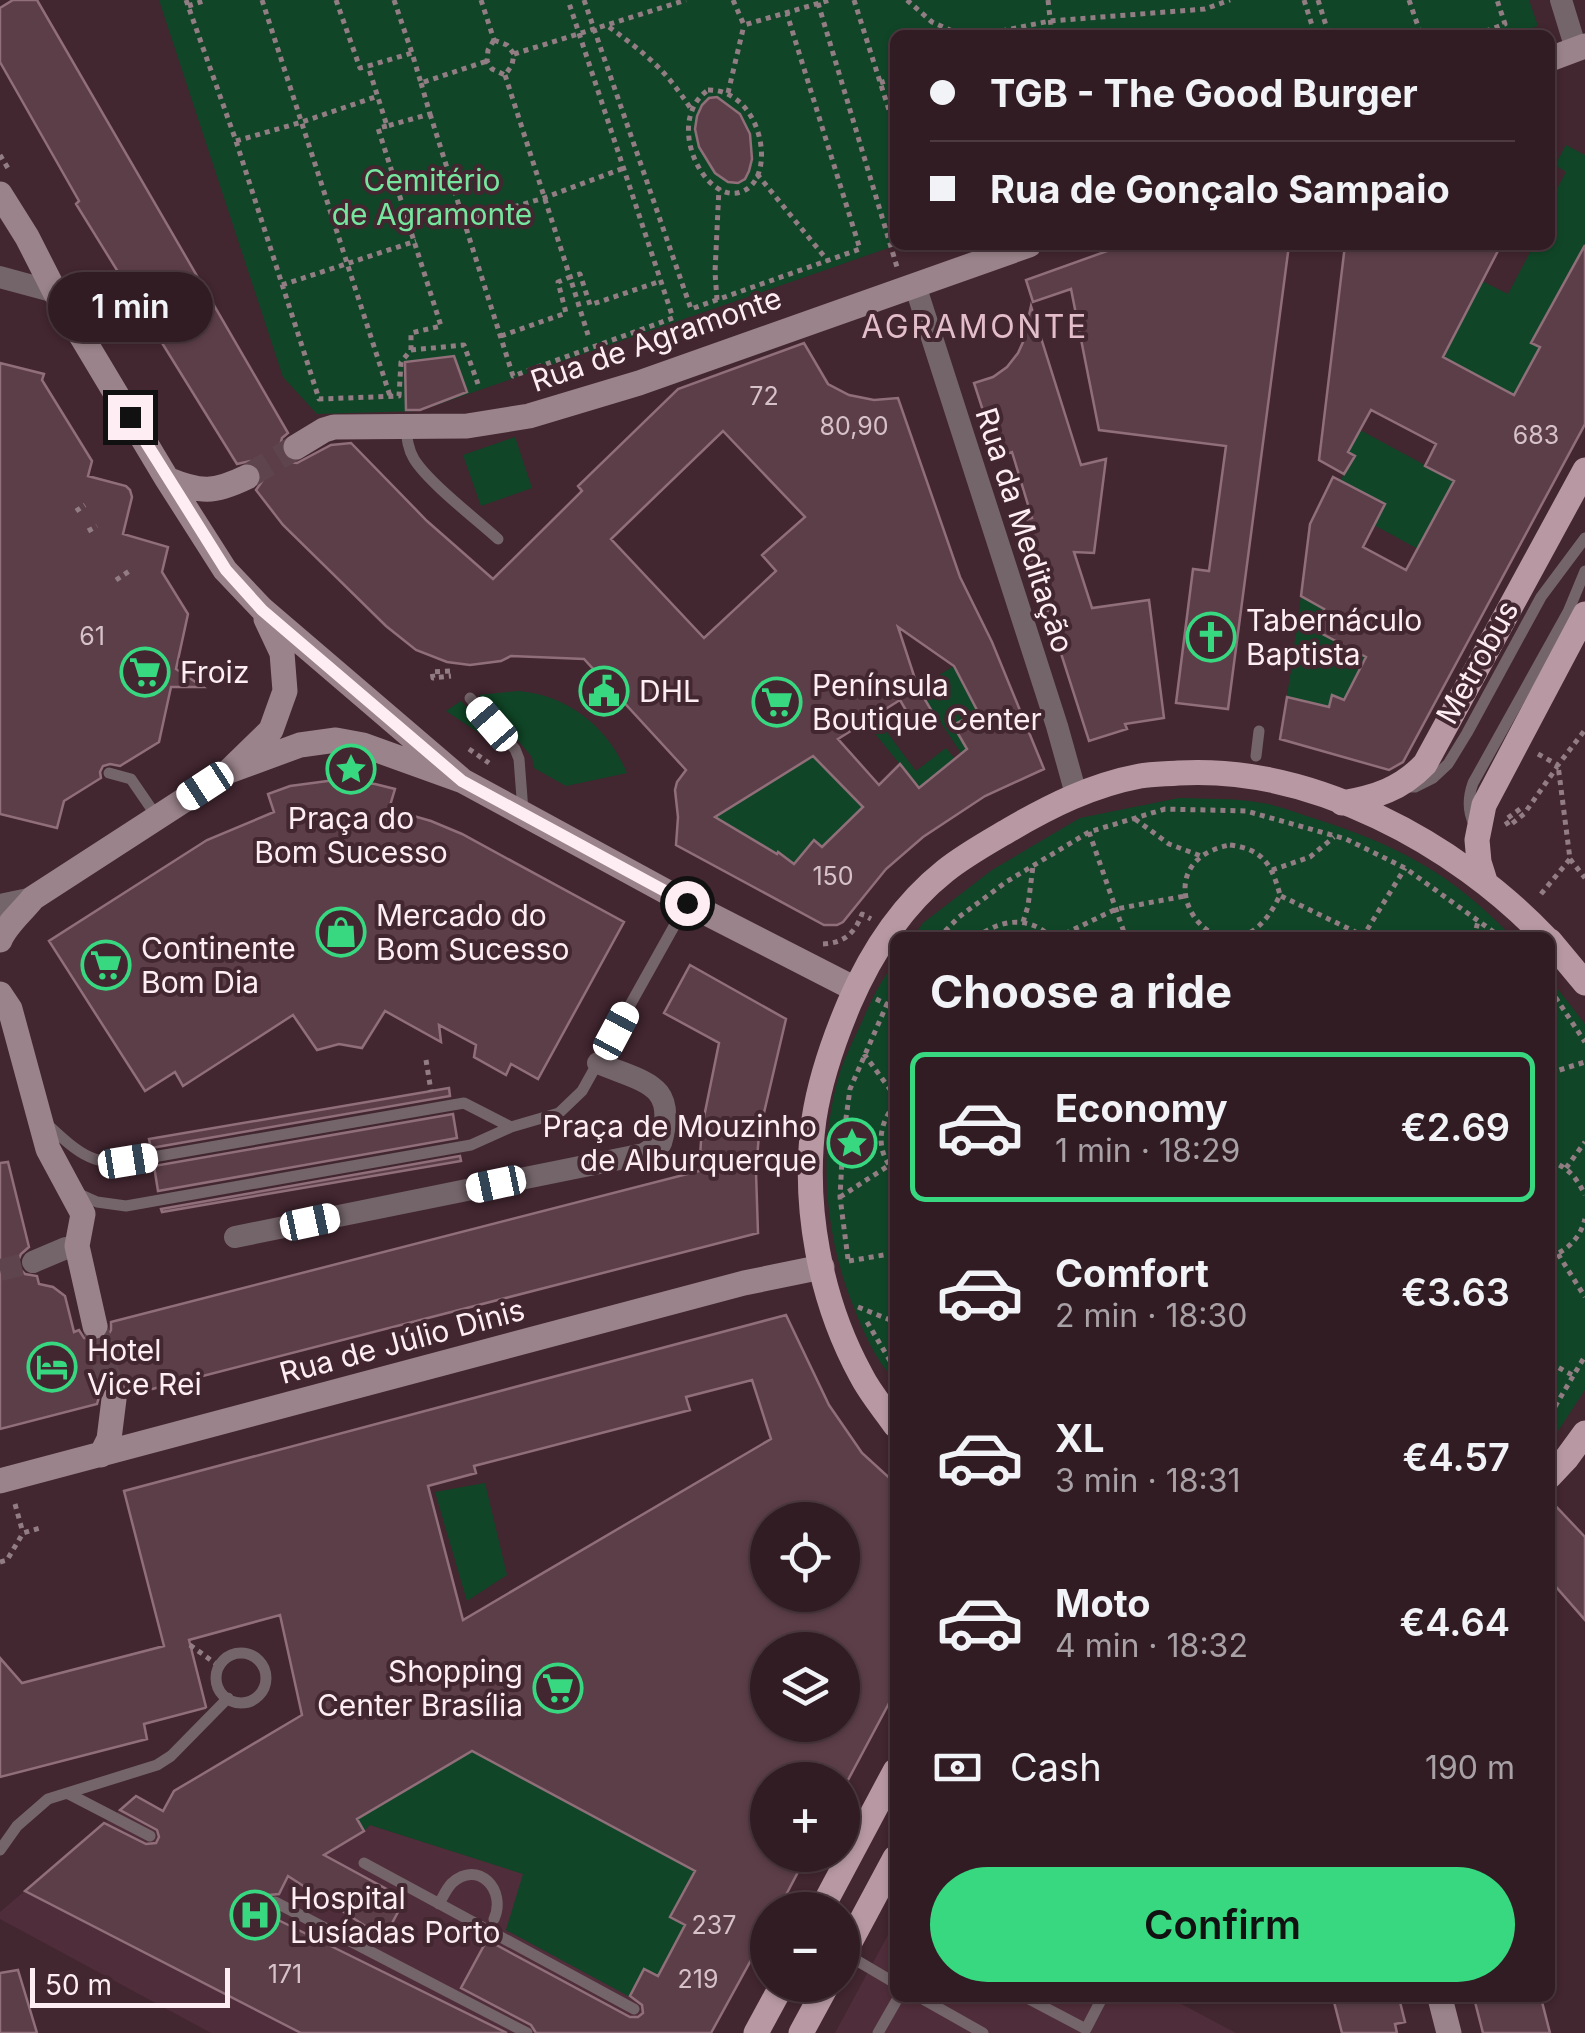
<!DOCTYPE html>
<html lang="en">
<head>
<meta charset="utf-8">
<style>
	:root { --surface:#321c24; --page:#3a252c; --text:#f1f3f6; --muted:#a8a1a6; --line:#4d3a41; --accent:#37d880 }
	body { margin:0; font-family:Inter,sans-serif; background:var(--page); color:var(--text); height:100vh; display:flex; flex-direction:column; font-size:38px; white-space:nowrap }
	* { box-sizing:border-box; margin:0 }
	p { font-size:32px; color:var(--muted) }
	.icon { flex:none; width:55px; height:55px; fill:none; stroke:currentColor; stroke-width:2; stroke-linecap:round; stroke-linejoin:round }
	.map { position:relative; flex:1; overflow:hidden }
	.sheet { position:absolute; left:890px; top:932px; width:665px; height:1070px; display:flex; flex-direction:column; background:var(--surface); border-radius:15px; box-shadow:0 2px 8px #0004,0 0 0 2px var(--line) }
	.sheet>* { flex:none }
	.guide { position:absolute; left:890px; top:30px; width:665px; height:220px; border-radius:15px; box-shadow:0 2px 8px #0004,0 0 0 2px var(--line); display:grid; align-content:center; height:220px; padding:0 40px; background:var(--surface) }
	.tools { position:absolute; left:750px; top:1502px; display:grid; gap:20px }
	.tools a { display:grid; place-items:center; width:110px; height:110px; border-radius:50%; background:var(--surface); box-shadow:0 2px 8px #0004,0 0 0 2px var(--line); font-size:50px }
	.scale { position:absolute; left:30px; bottom:25px; width:200px; box-sizing:border-box; padding-left:10px; border:5px solid #feeef3; border-top:0; font-size:28px; line-height:35px; white-space:nowrap; color:#feeef3; -webkit-text-stroke:8px #422630; paint-order:stroke }
	.end { position:absolute; width:45px; height:45px; margin:-22px; border:12px solid #feeef3; background:#111; box-shadow:0 0 0 5px #111 }
	.from { border-radius:50% }
	.bubble { position:absolute; height:70px; border-radius:35px; background:var(--surface); box-shadow:0 2px 8px #0004,0 0 0 2px var(--line); font-size:32px; font-weight:600; line-height:70px; text-align:center }
	.car { position:absolute; width:30px; height:60px; margin:-30px -15px; border-radius:12px; box-shadow:0 0 8px 2px #0007; background:linear-gradient(#fff 24%,#345 0 40%,#fff 0 76%,#345 0 86%,#fff 0) }
	.guide b { display:flex; align-items:center; gap:35px; height:95px; font-size:38px }
	.guide b+b { border-top:2px solid var(--line) }
	.guide i { width:25px; height:25px; background:var(--text) }
	ul { padding:0; list-style:none }
	li { display:flex; align-items:center; gap:30px; height:150px; margin:0 20px 15px; padding:0 20px; border:5px solid transparent; border-radius:15px }
	li div { flex:1 }
	li b { display:block; font-size:38px }
	li em { font-style:normal; font-weight:600 }
	li.current { border-color:var(--accent) }
	li>.icon { width:90px; height:90px; stroke-width:1.5 }
	h2 { padding:0 40px; font-size:45px; line-height:120px }
	.pay { display:flex; align-items:center; gap:25px; height:110px; padding:0 40px; font-size:38px }
	.pay p { margin-inline-start:auto }
	.button { display:flex; gap:20px; margin-top:auto; padding:20px 40px }
	.button a { flex:1; height:115px; border-radius:60px; background:var(--accent); color:#111; font-size:40px; font-weight:600; line-height:115px; text-align:center }
	.map>svg:first-child { display:block }
	.built { fill:#502d3a }
	.green { fill:#104627 }
	.building { fill:#5c3e48; stroke:#906f7a; stroke-width:2.5; fill-rule:evenodd }
	.lines { fill:none; stroke-linecap:round; stroke-linejoin:round }
	.street-tunnel { stroke:#5e444d; stroke-width:22; stroke-dasharray:22 11; stroke-linecap:butt }
	.secondary-tunnel { stroke:#5e444d; stroke-width:25; stroke-dasharray:25 12; stroke-linecap:butt }
	.path { stroke:#937d84; stroke-width:5; stroke-dasharray:5 5; stroke-linecap:butt }
	.lane { stroke:#74656a; stroke-width:11 }
	.street { stroke:#74656a; stroke-width:22 }
	.secondary { stroke:#9a838a; stroke-width:25 }
	.primary { stroke:#b899a3; stroke-width:25 }
	.route { stroke:#feeef3; stroke-width:12 }
	.labels { text-anchor:middle; dominant-baseline:central; stroke-width:8; stroke-linejoin:round; paint-order:stroke }
	.number-label { font-size:25px; fill:#d6c2c8 }
	.park-label { font-size:30px; fill:#76e69f; stroke:#422630 }
	.street-label { font-size:30px; fill:#feeef3; stroke:#422630 }
	.poi-label { font-size:30px; fill:#feeef3; stroke:#422630; text-anchor:start }
	.neighbourhood-label { font-size:32px; letter-spacing:2.5px; fill:#e3beca; stroke:#422630 }
</style>
</head>
<body>
<div class="map">
<svg width="1585" height="2033" viewBox="0 0 1585 2033">
	<rect width="100%" height="100%" fill="#422630"/>
	<path class="built" d="M136,1796L288,1876L364,1831L370,1825L524,1874L506,1930L697,2033H211L0,1919V1912Z
		M895,1922V1998H1170L1236,2033H835Z"/>
	<path class="green" d="M159,0H1529L1538,26L1510,35H895V245H897L419,411L317,414L283,377Z
		M1566,145L1585,155V253L1581,251L1532,342L1544,350L1514,395L1382,326L1482,281L1508,294L1534,245H1550V202L1566,172L1555,165Z
		M1360,430L1458,483L1418,549L1374,525L1340,481L1354,456L1348,452Z
		M515,437L532,488L481,506L463,455Z
		M1301,596L1324,609L1313,629L1375,640L1354,703L1332,696L1325,722L1314,719L1318,704L1287,697Z
		M954,666L978,712L953,726L971,755L965,759L918,688Z
		M518,691C568,695 608,727 627,773L566,786L534,768L532,757L479,695Z
		M461,701L503,745L505,750L446,711Z
		M874,715L916,771L946,748L955,759L919,788L865,721Z
		M812,755L863,807L851,836L794,864L769,869L752,859L741,880L731,875L751,838L715,816Z
		M1179,798C1204,799 1231,798 1256,802C1276,804 1297,813 1316,819C1397,845 1453,874 1512,937H913L923,923L992,870L1080,818Z
		M895,962V1381C874,1358 862,1329 851,1300C824,1230 818,1145 840,1072C846,1055 854,1038 862,1022C871,1000 881,981 895,962Z
		M1550,979L1585,1024V1390L1550,1443Z
		M485,1483L507,1575L467,1601L435,1492Z
		M472,1751L695,1871L670,1917L697,1932L673,1947L658,1976L644,1969L630,1997L506,1930L523,1874L370,1825L364,1831L357,1819Z"/>
	<path class="building" d="M13,0H37L288,433L282,438L280,446L283,456L289,462L297,463L331,445L351,443L427,521L493,579L582,491L578,486L678,389L804,343L828,384L849,395L874,400L898,398L960,577L992,642L1044,769L985,796L923,837L886,869L843,922L837,925H824L676,845L678,817L675,790L677,782L686,770L584,659L511,656L501,661L470,665L447,662L416,650L386,626L283,525L256,490L263,480L261,469L250,461L237,464L76,204L79,201L0,62V8ZM723,431L805,517L762,555L776,571L704,638L611,539ZM898,627L954,666L978,712L953,725L967,749L919,788L900,764L879,785L838,739L900,700L914,724L933,713L918,688ZM813,756L863,807L822,847L814,840L794,864L778,852L777,854L715,817Z
		M717,97L740,114L750,134L752,159L749,171L745,179L738,183L728,182L715,173L699,147L695,129L697,116L702,105L709,98Z
		M1124,245H1289L1228,709L1176,703L1193,569L1209,571L1226,446L1099,430L1071,289L1033,302L1026,280Z
		M1345,245H1501L1443,357L1514,395L1540,347L1531,343L1585,245V424L1403,762L1389,770L1280,739L1287,697L1329,707L1332,695L1344,700L1366,657L1313,629L1324,609L1301,596L1310,524L1333,477L1385,504L1363,547L1406,570L1454,481L1425,466L1436,444L1371,410L1348,452L1355,456L1344,474L1319,460Z
		M1031,306L1081,465L1106,459L1094,553L1074,552L1092,608L1149,600L1164,718L1125,724L1127,729L1089,741L1019,522L1032,518L1012,452L998,457L974,383L993,377L1007,367L1018,353L1023,342Z
		M454,356L467,392L420,410H406L405,362Z
		M0,363L44,374L42,380L92,461L88,476L126,486L130,490L132,497L123,534L168,547L162,572L188,614L176,669L203,687H171L159,742L120,766L110,764L103,766L100,772L101,778L64,801L57,828L0,814Z
		M335,780L375,784L395,789L389,809L431,821L462,834L624,922L538,1079L511,1064L506,1075L474,1057L476,1045L439,1025L441,1042L385,1011L362,1048L339,1044L317,1050L293,1015L183,1086L175,1072L145,1091L49,941L207,840L274,812L268,794L290,786Z
		M690,965L786,1019L759,1134L756,1172L758,1233L129,1395L123,1386L109,1384L101,1390L97,1404L0,1429V1163L8,1162L29,1247L21,1254L18,1261L20,1269L25,1274L37,1276L39,1284L53,1287L65,1296L74,1332L79,1330L84,1338L98,1342L107,1337L111,1330V1322L699,1171L702,1127L719,1043L664,1013Z
		M449,1088L450,1096L151,1148L149,1139Z
		M453,1114L457,1138L158,1191L154,1166Z
		M460,1156L461,1161L162,1212L161,1209Z
		M786,1315L829,1405L862,1453L895,1483V1692L848,1780H768V1855H807L778,1910H768V1929L711,2033H536L531,2025L461,1988L487,1940L630,2017H638L643,2013L642,2005L630,1996L644,1969L658,1976L685,1925L670,1917L695,1871L472,1751L357,1819L364,1831L324,1855L405,1899L384,1938L288,1876L279,1894L269,1895L266,1903L270,1910L268,1915L507,2033H301L25,1891L104,1823L146,1844L156,1843L159,1837L157,1830L120,1810L136,1796L163,1811L174,1791L302,1715L280,1615L189,1640L206,1707L205,1708L144,1724L147,1739L0,1777V1658L22,1683L164,1646L124,1491ZM752,1380L771,1439L463,1620L428,1486L476,1473L474,1466L690,1410L686,1397ZM768,1520H842V1595H768ZM768,1650H842V1725H768Z
		M1550,1500L1585,1537V1620L1550,1580Z
		M18,1970L37,2033H0V1973Z
		M1333,1998H1399L1405,2022L1395,2024L1397,2033H1342Z
		M1474,1998H1541L1550,2033H1483Z"/>
	<g class="lines">
		<path class="street-tunnel" d="M0,1270L33,1262"/>
		<path class="secondary-tunnel" d="M247,477L296,447
			M95,1326L114,1399"/>
		<path class="path" d="M186,0L236,141L319,399L399,396L401,362L411,350V333L441,326L378,128L387,126
			M262,0L390,396
			M336,0L360,68L368,66
			M394,0L412,53
			M481,0L494,40
			M584,0L691,309L860,249L787,14
			M733,0L744,25L830,0
			M854,0L895,129
			M907,0L932,22L961,35
			M1048,0L1052,35
			M1304,0L1315,35
			M1318,0L1329,35
			M1409,0L1421,35
			M818,3L897,267
			M188,6L207,0
			M609,27C647,55 665,69 691,109
			M982,35L1050,21L1205,9L1230,0
			M1476,35L1505,24L1497,0
			M494,40L507,45L514,54L512,65L505,75L492,69L487,61L488,50Z
			M514,54L686,0
			M505,75L570,277L580,274L590,305L661,281
			M421,83L430,114L387,126L368,66L412,53L421,83L487,61
			M880,83L895,78
			M708,90C762,89 779,179 741,192C705,205 663,122 708,90Z
			M728,93L744,25
			M430,114L513,376L673,318L568,0
			M236,141L302,122L378,96
			M0,155L9,170
			M757,174L828,261
			M466,221L544,198L624,168
			M282,285L416,241
			M717,300L715,272L719,188
			M501,336L566,313L558,282L570,277L588,335
			M411,350L464,345L478,384
			M76,511L85,505
			M88,531L97,526
			M116,580L131,570
			M450,671L432,672L433,678L451,676
			M469,749L489,763
			M1538,754L1558,765L1585,730
			M1520,809L1505,820L1509,826L1524,814L1557,767
			M1135,819L1169,844L1201,856
			M1089,832L1126,938
			M1230,845C1263,849 1272,865 1280,895C1228,1008 1126,865 1230,845Z
			M1570,859L1585,878
			M1272,870L1310,857L1334,837
			M1541,894L1570,859L1558,765
			M1281,896L1368,938
			M1023,922L1028,906L1033,866
			M938,938L959,917L1006,882L1089,832L1165,809L1246,811L1346,839L1405,868L1502,938
			M976,938C1000,919 1029,915 1052,938
			M1056,938L1116,909L1185,896
			M1362,938L1405,868
			M1474,938L1478,921
			M823,944C844,943 855,933 862,914L871,919
			M1550,989L1585,1042
			M876,999L895,1008
			M864,1054L895,1096
			M426,1060L431,1091
			M1550,1073L1585,1062
			M895,1104C878,1125 875,1151 895,1172
			M1550,1161C1568,1167 1577,1178 1585,1195
			M1566,1168L1585,1142
			M840,1197L888,1166
			M1558,1254L1585,1297
			M1550,1257C1568,1250 1580,1238 1585,1219
			M848,1259L840,1197L843,1140L850,1089L887,1004L895,994
			M849,1261L895,1253
			M858,1307L895,1322
			M867,1322L895,1369
			M1550,1363L1574,1376
			M1550,1415L1585,1356
			M15,1504L23,1533
			M0,1562L7,1560L23,1533L40,1528
			M190,1645L219,1666"/>
		<path class="lane" d="M406,427C407,439 408,449 414,459C428,482 476,519 498,539
			M470,698L515,749L519,759L523,811
			M1256,756L1259,731
			M109,773L131,779L157,817
			M1410,787H1415L1433,778L1448,764L1467,733L1541,597L1585,538
			M1474,824C1467,810 1468,797 1473,783L1568,612L1585,571
			M48,1125C90,1164 96,1166 153,1157L464,1103L511,1127
			M79,1194L97,1202L126,1206L471,1145L511,1127L559,1113L582,1091L687,903
			M216 1678a25 25 0 1 1 50 0a25 25 0 1 1-50 0Z
			M67,1793L150,1836
			M0,1850L17,1826L48,1799L157,1765L171,1756L228,1698
			M364,1863L634,2009
			M275,1902L527,2033
			M439,1904C443,1897 446,1889 452,1883C478,1859 507,1890 494,1919
			M844,1953L895,1983
			M921,1998L983,2033
			M1027,1998L1086,2029L1102,1998
			M878,2033L898,1998"/>
		<path class="street" d="M1561,0L1576,49
			M0,277L55,292
			M915,285L1057,726L1076,794
			M0,905L33,898
			M235,1237L644,1154L661,1143C678,1083 645,1083 598,1063
			M33,1262L66,1248"/>
		<path class="secondary" d="M1550,59L1585,46
			M0,194L27,237L55,292L167,479L225,570L262,609L463,781
			M296,447L324,430L334,427L467,426L529,416L639,383L1029,245
			M167,479C201,493 214,493 247,477
			M229,771L300,745L336,740L363,745L463,781L687,903L855,989
			M0,940C6,925 22,912 33,898L229,771L271,730L285,691L282,653L266,619
			M0,994L10,1009L48,1149L83,1214L77,1246L95,1326
			M101,1455L109,1439L114,1399
			M0,1481L744,1283L822,1267
			M1440,1998L1449,2033"/>
		<path class="primary" d="M1342,803C1376,797 1401,789 1425,764L1585,470
			M1485,881L1479,862L1477,840L1484,805L1585,614
			M1550,941L1585,983
			M895,1425C884,1409 870,1393 861,1375C820,1300 802,1205 814,1119C820,1079 833,1042 849,1004C871,953 901,906 945,871C965,855 987,843 1009,830C1050,806 1092,785 1140,776C1152,774 1166,774 1178,773C1311,765 1456,843 1546,938
			M1550,1476L1566,1459L1585,1433
			M821,1910L895,1771
			M842,1957L895,1858
			M756,2033L782,1985
			M801,2033L827,1985"/>
	</g>
	<g class="lines">
		<path class="route" d="M130,417L226,570L262,610L462,781L687,903"/>
	</g>
	<defs>
		<g id="church-ring" transform="scale(2.5)"><circle r="9.5" fill="#422630" stroke="#37d880" stroke-width="1.5"/><path d="M-1.2-6h2.4v3.5h3.3v2.4h-3.3V6h-2.4V-.1h-3.3v-2.4h3.3Z" fill="#37d880"/></g>
		<g id="supermarket-ring" transform="scale(2.5)"><circle r="9.5" fill="#422630" stroke="#37d880" stroke-width="1.5"/><path d="M-6-5.5h2.5l.6 2H6L4.5 2H-2.5L-4.4-4H-6ZM-1.5 3.2a1.3 1.3 0 1 0 .1 0ZM3 3.2a1.3 1.3 0 1 0 .1 0Z" fill="#37d880"/></g>
		<g id="civic-ring" transform="scale(2.5)"><circle r="9.5" fill="#422630" stroke="#37d880" stroke-width="1.5"/><path d="M-.6-6.5H3V-4.5H.6V-3L4-1V1h2V6H-6V1h2V-1L-.6-3ZM-1.2 2.5V6h2.4V2.5Z" fill="#37d880"/></g>
		<g id="sight-ring" transform="scale(2.5)"><circle r="9.5" fill="#422630" stroke="#37d880" stroke-width="1.5"/><path d="M0-6L1.8-2.2L6-1.7L2.9 1.2L3.7 5.4L0 3.3L-3.7 5.4L-2.9 1.2L-6-1.7L-1.8-2.2Z" fill="#37d880"/></g>
		<g id="shop-ring" transform="scale(2.5)"><circle r="9.5" fill="#422630" stroke="#37d880" stroke-width="1.5"/><path d="M-5-2.5h2.3a2.7 3.5 0 0 1 5.4 0H5L5.5 6h-11ZM-1.5-2.5h3a1.5 2.3 0 0 0-3 0Z" fill="#37d880"/></g>
		<g id="hotel-ring" transform="scale(2.5)"><circle r="9.5" fill="#422630" stroke="#37d880" stroke-width="1.5"/><path d="M-6-4.5h1.5V1H6V5H4.5V3h-9V5H-6ZM-4 0a1.8 1.8 0 1 1 3.6 0ZM.5 0V-2.5h3Q6-2.5 6 0Z" fill="#37d880"/></g>
		<g id="hospital-ring" transform="scale(2.5)"><circle r="9.5" fill="#422630" stroke="#37d880" stroke-width="1.5"/><path d="M-5-5h3v3.5h4V-5h3V5h-3V1.5h-4V5h-3Z" fill="#37d880"/></g>
	</defs>
	<g fill-rule="evenodd">
		<use href="#church-ring" x="1211" y="637"/>
		<use href="#supermarket-ring" x="145" y="672"/>
		<use href="#civic-ring" x="604" y="691"/>
		<use href="#supermarket-ring" x="777" y="702"/>
		<use href="#sight-ring" x="351" y="769"/>
		<use href="#shop-ring" x="341" y="932"/>
		<use href="#supermarket-ring" x="106" y="965"/>
		<use href="#sight-ring" x="852" y="1143"/>
		<use href="#hotel-ring" x="52" y="1367"/>
		<use href="#supermarket-ring" x="558" y="1688"/>
		<use href="#hospital-ring" x="255" y="1915"/>
	</g>
	<g class="labels">
		<g class="number-label">
			<text x="764" y="396">72</text>
			<text x="854" y="426">80,90</text>
			<text x="1536" y="435">683</text>
			<text x="92" y="636">61</text>
			<text x="833" y="876">150</text>
			<text x="714" y="1925">237</text>
			<text x="285" y="1974">171</text>
			<text x="698" y="1979">219</text>
		</g>
		<g class="park-label">
			<text x="432" y="180">Cemitério<tspan x="432" dy="34">de Agramonte</tspan></text>
		</g>
		<g class="street-label">
			<text transform="translate(656 339) rotate(-19)">Rua de Agramonte</text>
			<text transform="translate(1025 530) rotate(72)">Rua da Meditação</text>
			<text transform="translate(1477 662) rotate(-61)">Metrobus</text>
			<text transform="translate(402 1341) rotate(-15)">Rua de Júlio Dinis</text>
		</g>
		<g class="poi-label">
			<text x="1246" y="620">Tabernáculo<tspan x="1246" dy="34">Baptista</tspan></text>
			<text x="180" y="672">Froiz</text>
			<text x="812" y="685">Península<tspan x="812" dy="34">Boutique Center</tspan></text>
			<text x="639" y="691">DHL</text>
			<text x="351" y="818" text-anchor="middle">Praça do<tspan x="351" dy="34">Bom Sucesso</tspan></text>
			<text x="376" y="915">Mercado do<tspan x="376" dy="34">Bom Sucesso</tspan></text>
			<text x="141" y="948">Continente<tspan x="141" dy="34">Bom Dia</tspan></text>
			<text x="817" y="1126" text-anchor="end">Praça de Mouzinho<tspan x="817" dy="34">de Alburquerque</tspan></text>
			<text x="87" y="1350">Hotel<tspan x="87" dy="34">Vice Rei</tspan></text>
			<text x="523" y="1671" text-anchor="end">Shopping<tspan x="523" dy="34">Center Brasília</tspan></text>
			<text x="290" y="1898">Hospital<tspan x="290" dy="34">Lusíadas Porto</tspan></text>
		</g>
		<g class="neighbourhood-label">
			<text x="975" y="326">AGRAMONTE</text>
		</g>
	</g>
</svg>
<div class="tools">
<a><svg class="icon" aria-label="locate" viewBox="0 0 24 24"><circle cx="12" cy="12" r="6"/><path d="M12 2v4M12 18v4M2 12h4M18 12h4"/></svg></a>
<a><svg class="icon" aria-label="layers" viewBox="0 0 24 24"><path d="M12 4l9 5-9 5-9-5zM3 14l9 5 9-5"/></svg></a>
<a>+</a>
<a>−</a>
</div>
<div class="scale">50 m</div>
<i class="end from" style="left:687px;top:903px"></i>
<i class="end" style="left:130px;top:417px"></i>
<div class="bubble" style="left:48px;top:272px;width:165px">1 min</div>
<i class="car" style="left:492px;top:724px;rotate:319deg"></i>
<i class="car" style="left:205px;top:786px;rotate:237deg"></i>
<i class="car" style="left:616px;top:1031px;rotate:28deg"></i>
<i class="car" style="left:128px;top:1161px;rotate:81deg"></i>
<i class="car" style="left:496px;top:1184px;rotate:258deg"></i>
<i class="car" style="left:310px;top:1222px;rotate:78deg"></i>
<div class="guide">
<b><i class="from"></i>TGB - The Good Burger</b>
<b><i></i>Rua de Gonçalo Sampaio</b>
</div>
<section class="sheet">
<h2>Choose a ride</h2>
<ul>
<li class="current"><svg class="icon" aria-label="car" viewBox="0 0 24 24"><path d="M5 17H2v-5l4-1 3-4h7l3 4 3 1v5h-3M9 17h6M6 11h13"/><circle cx="7" cy="17" r="2"/><circle cx="17" cy="17" r="2"/></svg><div><b>Economy</b><p>1 min · 18:29</p></div><em>€2.69</em></li>
<li><svg class="icon" aria-label="car" viewBox="0 0 24 24"><path d="M5 17H2v-5l4-1 3-4h7l3 4 3 1v5h-3M9 17h6M6 11h13"/><circle cx="7" cy="17" r="2"/><circle cx="17" cy="17" r="2"/></svg><div><b>Comfort</b><p>2 min · 18:30</p></div><em>€3.63</em></li>
<li><svg class="icon" aria-label="car" viewBox="0 0 24 24"><path d="M5 17H2v-5l4-1 3-4h7l3 4 3 1v5h-3M9 17h6M6 11h13"/><circle cx="7" cy="17" r="2"/><circle cx="17" cy="17" r="2"/></svg><div><b>XL</b><p>3 min · 18:31</p></div><em>€4.57</em></li>
<li><svg class="icon" aria-label="car" viewBox="0 0 24 24"><path d="M5 17H2v-5l4-1 3-4h7l3 4 3 1v5h-3M9 17h6M6 11h13"/><circle cx="7" cy="17" r="2"/><circle cx="17" cy="17" r="2"/></svg><div><b>Moto</b><p>4 min · 18:32</p></div><em>€4.64</em></li>
</ul>
<div class="pay"><svg class="icon" aria-label="cash" viewBox="0 0 24 24"><path d="M3 7h18v10H3z"/><circle cx="12" cy="12" r="2"/></svg>Cash<p>190 m</p></div>
<div class="button"><a>Confirm</a></div>
</section>
</div>
</body>
</html>
